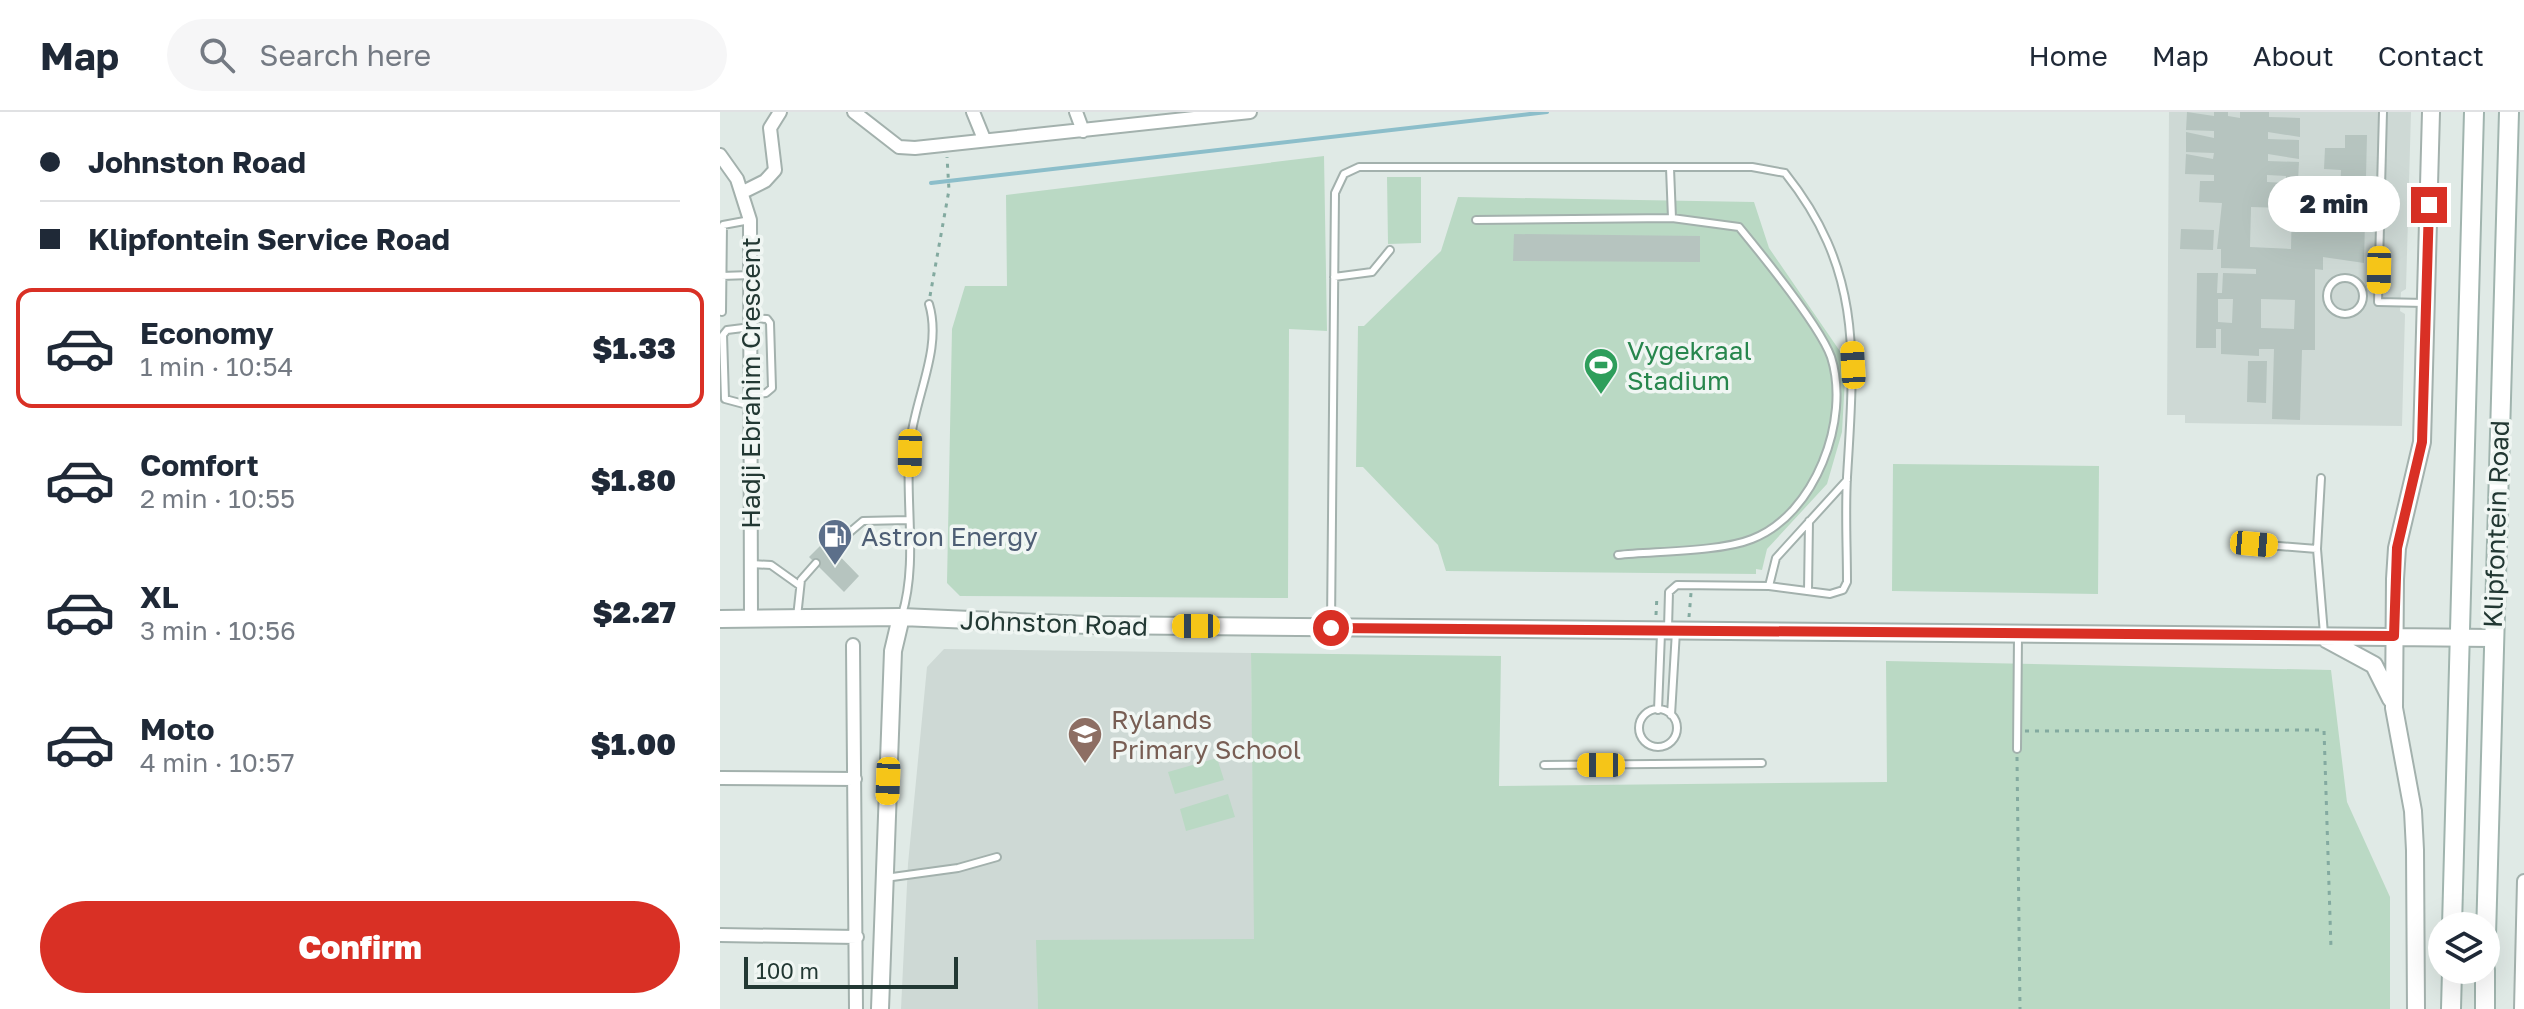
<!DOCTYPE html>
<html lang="en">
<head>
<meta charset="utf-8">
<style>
	:root { --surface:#fff; --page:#f6f6f7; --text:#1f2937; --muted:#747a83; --line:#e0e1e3; --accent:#d93025 }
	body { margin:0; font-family:"Golos Text",sans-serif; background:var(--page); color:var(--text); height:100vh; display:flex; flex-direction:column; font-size:30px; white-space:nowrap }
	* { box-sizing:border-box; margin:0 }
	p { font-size:26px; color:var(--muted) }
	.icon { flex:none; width:44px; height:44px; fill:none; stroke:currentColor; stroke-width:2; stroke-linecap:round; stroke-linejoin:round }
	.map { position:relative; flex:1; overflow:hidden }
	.side { display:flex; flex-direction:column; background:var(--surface); width:720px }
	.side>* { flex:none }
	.hud { display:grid; align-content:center; height:176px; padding:0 40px; background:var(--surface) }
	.controls { position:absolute; left:1708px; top:800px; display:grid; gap:16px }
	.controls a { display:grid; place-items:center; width:72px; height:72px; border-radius:50%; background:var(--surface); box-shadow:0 8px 32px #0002; font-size:40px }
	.scale { position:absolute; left:24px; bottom:20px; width:214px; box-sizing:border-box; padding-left:8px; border:4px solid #223833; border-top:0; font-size:22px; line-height:28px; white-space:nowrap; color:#223833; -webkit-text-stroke:6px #f0f6f3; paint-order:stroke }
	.end { position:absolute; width:36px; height:36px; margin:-18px; border:10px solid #d93025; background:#fff; box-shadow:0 0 0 4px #fff }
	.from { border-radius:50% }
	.bubble { position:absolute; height:56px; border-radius:28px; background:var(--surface); box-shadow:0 8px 32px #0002; font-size:26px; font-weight:800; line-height:56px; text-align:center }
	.car { position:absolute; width:24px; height:48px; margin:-24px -12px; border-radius:10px; box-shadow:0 0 6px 2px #0007; background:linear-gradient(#f5c518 24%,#345 0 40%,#f5c518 0 76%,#345 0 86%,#f5c518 0) }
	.hud b { display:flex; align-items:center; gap:28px; height:76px; font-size:30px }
	.hud b+b { border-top:2px solid var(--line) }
	.hud i { width:20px; height:20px; background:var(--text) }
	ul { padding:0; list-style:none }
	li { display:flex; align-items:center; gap:24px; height:120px; margin:0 16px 12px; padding:0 24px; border:4px solid transparent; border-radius:16px }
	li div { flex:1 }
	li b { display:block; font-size:30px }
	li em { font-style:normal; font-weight:800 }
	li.on { border-color:var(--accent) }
	li>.icon { width:72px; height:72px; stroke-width:1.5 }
	.cta { display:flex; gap:16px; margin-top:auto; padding:16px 40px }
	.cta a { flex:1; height:92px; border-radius:48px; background:var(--accent); color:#fff; font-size:32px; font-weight:800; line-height:92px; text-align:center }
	header { display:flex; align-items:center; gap:48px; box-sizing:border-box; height:112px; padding:0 40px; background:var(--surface); border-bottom:2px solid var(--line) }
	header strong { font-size:38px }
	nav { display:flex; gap:44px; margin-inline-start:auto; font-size:28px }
	.search { width:560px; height:72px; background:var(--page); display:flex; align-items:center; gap:20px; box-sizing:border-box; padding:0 28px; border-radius:44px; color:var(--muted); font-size:30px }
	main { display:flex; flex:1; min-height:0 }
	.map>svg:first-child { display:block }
	.built { fill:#ced9d5 }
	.green { fill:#bad9c4 }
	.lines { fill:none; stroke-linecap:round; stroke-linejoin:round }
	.stream { stroke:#8cbeca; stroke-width:4 }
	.building { fill:#b6c4bf; fill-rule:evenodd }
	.service-casing { stroke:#a3b1ad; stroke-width:10 }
	.minor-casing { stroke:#a3b1ad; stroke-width:16 }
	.tertiary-casing { stroke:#a3b1ad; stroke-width:20 }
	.secondary-casing { stroke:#a0b4ae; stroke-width:22 }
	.path { stroke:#83aaa0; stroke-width:3; stroke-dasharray:4 6; stroke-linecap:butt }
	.service { stroke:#fff; stroke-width:6 }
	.minor { stroke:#fff; stroke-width:12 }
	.tertiary { stroke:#fff; stroke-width:16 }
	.secondary { stroke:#fff; stroke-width:18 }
	.route { stroke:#d93025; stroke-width:10 }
	.labels { text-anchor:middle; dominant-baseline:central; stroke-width:7; stroke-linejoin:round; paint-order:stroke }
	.leisure-label { font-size:26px; fill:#27864d; stroke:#f0f6f3; text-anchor:start }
	.street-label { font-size:26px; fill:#223833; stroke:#f0f6f3 }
	.service-label { font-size:26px; fill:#4e5e75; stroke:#f0f6f3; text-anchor:start }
	.education-label { font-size:26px; fill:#785e54; stroke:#f0f6f3; text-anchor:start }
</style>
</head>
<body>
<header>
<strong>Map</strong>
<div class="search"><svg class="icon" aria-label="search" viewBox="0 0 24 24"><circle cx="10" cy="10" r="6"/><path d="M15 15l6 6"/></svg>Search here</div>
<nav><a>Home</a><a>Map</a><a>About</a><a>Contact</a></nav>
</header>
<main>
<section class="side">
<div class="hud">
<b><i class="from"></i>Johnston Road</b>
<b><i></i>Klipfontein Service Road</b>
</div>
<ul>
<li class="on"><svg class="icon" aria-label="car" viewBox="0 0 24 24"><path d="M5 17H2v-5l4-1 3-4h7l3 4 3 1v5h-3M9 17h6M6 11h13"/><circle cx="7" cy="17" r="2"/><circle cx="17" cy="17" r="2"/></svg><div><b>Economy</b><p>1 min · 10:54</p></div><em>$1.33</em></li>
<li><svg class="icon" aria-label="car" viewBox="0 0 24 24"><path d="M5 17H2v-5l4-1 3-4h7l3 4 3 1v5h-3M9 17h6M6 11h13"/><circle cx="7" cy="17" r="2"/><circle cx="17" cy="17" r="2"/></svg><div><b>Comfort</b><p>2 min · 10:55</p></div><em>$1.80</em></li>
<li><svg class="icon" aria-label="car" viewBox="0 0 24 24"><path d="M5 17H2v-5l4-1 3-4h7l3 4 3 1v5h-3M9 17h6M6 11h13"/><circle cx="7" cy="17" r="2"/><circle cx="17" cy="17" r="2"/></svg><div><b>XL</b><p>3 min · 10:56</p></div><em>$2.27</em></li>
<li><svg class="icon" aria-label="car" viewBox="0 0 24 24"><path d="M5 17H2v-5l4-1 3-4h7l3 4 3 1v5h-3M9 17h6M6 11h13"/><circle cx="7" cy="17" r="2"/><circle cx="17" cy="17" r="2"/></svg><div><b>Moto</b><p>4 min · 10:57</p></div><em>$1.00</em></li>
</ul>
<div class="cta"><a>Confirm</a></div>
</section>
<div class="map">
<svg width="1804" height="897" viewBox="0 0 1804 897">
	<rect width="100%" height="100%" fill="#e0eae6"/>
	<path class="built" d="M1449,0H1691L1686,177L1681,180L1680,199L1685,202L1682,314L1465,311V303H1447Z
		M224,537L531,541L535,828H317L318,897H181L188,752L207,555Z"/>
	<path class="green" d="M604,44L607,219L569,217L568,486L240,484L227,471L232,217L245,174H287L286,83Z
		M667,65H701V131L668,132Z
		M738,85L1034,90L1049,136L1126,248L1122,320L1107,372L1047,437L1042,458L1036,457V462L726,459L718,433L643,355H636L638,214H644L721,139Z
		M1173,352L1379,354L1378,482L1172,479Z
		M531,541L781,544L779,674L1167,670L1166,549L1611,558L1627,690L1670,785V897H318L316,828L534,827Z
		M497,646L504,668L455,682L448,660Z
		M508,682L515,705L466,719L460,697Z"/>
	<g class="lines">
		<path class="stream" d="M211,71L827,0"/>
	</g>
	<path class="building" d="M1467,0L1494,4V0H1508V4L1520,6V0H1549V5L1580,6V25L1548,20V27L1579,28V47L1548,42V49L1579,50L1578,69H1566V64L1547,63V70L1566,71L1565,96L1531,95L1530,135L1571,137L1572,90H1577V72L1606,73V80L1620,81L1621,58L1604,57L1605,36H1625V23H1647L1644,151L1603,145V158L1595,157V238H1582L1580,308L1552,307L1554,237H1539V244L1501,242V217H1496V236H1476L1477,161H1498L1497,181H1502L1503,161L1536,162V157L1501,156V137H1497L1502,91L1479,90L1480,69H1494V63L1465,62L1466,42L1493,47L1494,41L1466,40V20L1494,26V19L1466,18ZM1498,187H1513L1512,211L1498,210ZM1541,187L1575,188L1574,217L1541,216Z
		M1461,117L1494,118L1493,138L1460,137Z
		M794,122L980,124V150L793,149Z
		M1528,249H1547L1546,291L1527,290Z
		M105,429L139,464L124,480L89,445Z"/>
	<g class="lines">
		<g class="service-casing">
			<path id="service" d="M1663,0L1658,190L1705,191
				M950,56L952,106
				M756,108L952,106L1019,115C1042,143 1100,214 1111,245C1131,307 1095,403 1032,427C1000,440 934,439 898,443
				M1,164L31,163
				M614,165L652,160L670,138
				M1607 184a18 18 0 1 1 36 0a18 18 0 1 1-36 0Z
				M2,200L3,113L30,108
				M31,206L47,207L50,211L52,276L46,281L31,283
				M31,215L7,218L3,223L5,287L31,294
				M1601,366L1597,437L1604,522
				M1534,432L1597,437
				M111,436L143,409L189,408
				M31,452L51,453L79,473
				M1049,474L1056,446L1127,368
				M1088,479L1089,409
				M182,503C199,446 183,384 191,325C197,281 222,235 209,192
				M77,505L81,468L96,451
				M611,513L615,81L624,62L639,55H1032L1065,61C1144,160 1134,247 1127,365C1125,400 1127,435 1127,470L1123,478L1110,482L1049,474L957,473L949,480L948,516
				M919 616a19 19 0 1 1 38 0a19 19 0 1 1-38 0Z
				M938,598L941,521
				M951,603L956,519
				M1297,637L1298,524
				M824,653L1042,651
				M165,766L238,756L277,745"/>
		</g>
		<g class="minor-casing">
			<path id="minor" d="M134,0L179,35L195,36L530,0
				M253,0L264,27
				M356,0L363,19
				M0,43L17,67L30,108L31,507
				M23,80L45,69L55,58L50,16L60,0
				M133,533L136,897
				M0,666L135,667
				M0,823L137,825
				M1801,897L1804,769"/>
		</g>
		<g class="tertiary-casing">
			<path id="tertiary" d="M0,507L181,505L368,513L1772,526
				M1606,527L1654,553L1671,587
				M160,897L173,539L181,505
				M1696,897L1695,738L1693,699L1674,596L1675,467L1677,436L1702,330L1711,0"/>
		</g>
		<g class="secondary-casing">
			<path id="secondary" d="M1732,814L1754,0
				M1766,824L1789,0
				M1731,897L1732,858
				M1765,897V858"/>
		</g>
		<path class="path" d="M210,184L229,78L227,45
			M936,503L937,483
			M969,505L971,481
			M1305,619L1604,618L1611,836
			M1297,645L1300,897"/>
		<use href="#service" class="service"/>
		<use href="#minor" class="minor"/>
		<use href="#tertiary" class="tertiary"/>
		<use href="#secondary" class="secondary"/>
	</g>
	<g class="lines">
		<path class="route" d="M611,516L1674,524L1677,436L1702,330L1709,93"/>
	</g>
	<defs>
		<g id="stadium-pin" transform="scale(1.8)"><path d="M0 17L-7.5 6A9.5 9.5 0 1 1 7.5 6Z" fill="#2e9e5b" stroke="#f0f6f3"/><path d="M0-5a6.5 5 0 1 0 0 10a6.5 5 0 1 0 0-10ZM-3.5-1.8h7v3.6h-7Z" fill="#fff"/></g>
		<g id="fuel-pin" transform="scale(1.8)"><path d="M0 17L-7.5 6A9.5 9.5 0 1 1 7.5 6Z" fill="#5c6f8a" stroke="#f0f6f3"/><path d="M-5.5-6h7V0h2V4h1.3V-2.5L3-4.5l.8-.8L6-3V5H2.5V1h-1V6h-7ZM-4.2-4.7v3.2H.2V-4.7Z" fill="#fff"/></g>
		<g id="school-pin" transform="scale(1.8)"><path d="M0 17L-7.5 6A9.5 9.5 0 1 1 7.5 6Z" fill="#8d6e63" stroke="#f0f6f3"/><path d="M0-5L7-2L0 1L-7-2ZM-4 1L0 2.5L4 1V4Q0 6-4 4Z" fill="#fff"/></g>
	</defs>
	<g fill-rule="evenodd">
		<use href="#stadium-pin" x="881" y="253"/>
		<use href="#fuel-pin" x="115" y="424"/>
		<use href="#school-pin" x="365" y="622"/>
	</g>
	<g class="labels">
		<g class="leisure-label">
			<text x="907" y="238">Vygekraal<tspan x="907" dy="30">Stadium</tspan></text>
		</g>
		<g class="street-label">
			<text transform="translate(30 271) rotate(-90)">Hadji Ebrahim Crescent</text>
			<text transform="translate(1776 412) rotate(-88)">Klipfontein Road</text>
			<text transform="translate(334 511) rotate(2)">Johnston Road</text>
		</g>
		<g class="service-label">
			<text x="141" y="424">Astron Energy</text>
		</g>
		<g class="education-label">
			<text x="391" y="607">Rylands<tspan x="391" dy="30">Primary School</tspan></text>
		</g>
	</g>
</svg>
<div class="controls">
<a><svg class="icon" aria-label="layers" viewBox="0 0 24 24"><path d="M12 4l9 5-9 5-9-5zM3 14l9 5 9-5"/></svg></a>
</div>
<div class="scale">100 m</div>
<i class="end from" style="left:611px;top:516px"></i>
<i class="end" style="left:1709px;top:93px"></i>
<div class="bubble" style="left:1548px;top:64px;width:132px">2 min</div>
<i class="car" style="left:1659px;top:158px;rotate:181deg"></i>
<i class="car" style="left:1133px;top:253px;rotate:357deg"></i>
<i class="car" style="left:190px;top:341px;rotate:181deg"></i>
<i class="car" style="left:1534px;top:432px;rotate:95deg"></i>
<i class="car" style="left:476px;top:514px;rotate:270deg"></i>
<i class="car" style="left:881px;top:653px;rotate:270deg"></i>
<i class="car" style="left:168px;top:669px;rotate:182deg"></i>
</div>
</main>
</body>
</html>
